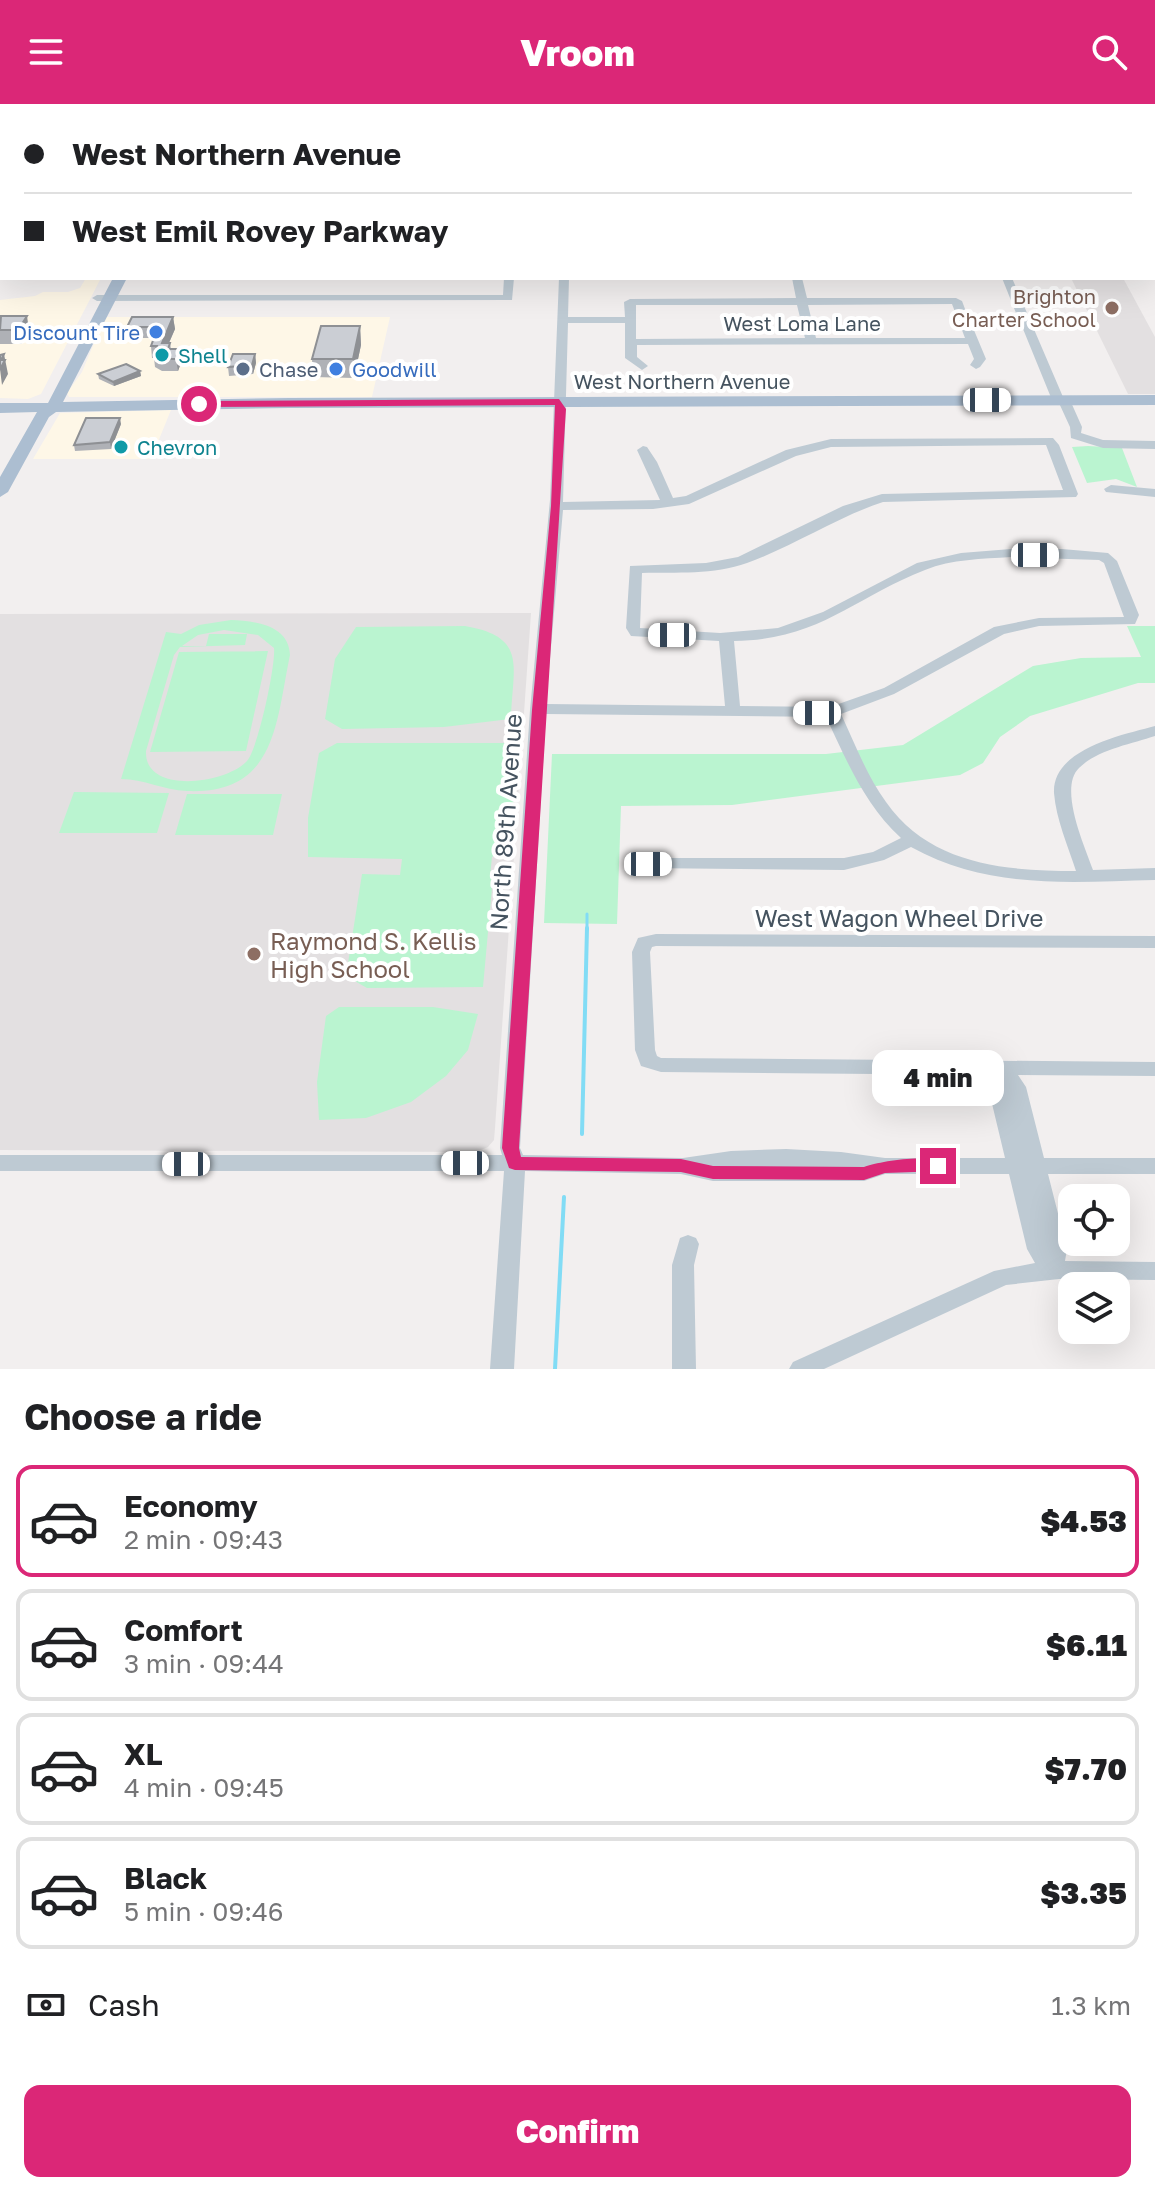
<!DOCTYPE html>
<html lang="en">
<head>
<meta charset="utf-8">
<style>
	:root { --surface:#fff; --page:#f6f6f6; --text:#202124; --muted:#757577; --line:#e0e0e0; --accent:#db2777 }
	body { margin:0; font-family:"Golos Text",sans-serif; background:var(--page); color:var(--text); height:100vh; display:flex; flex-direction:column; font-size:30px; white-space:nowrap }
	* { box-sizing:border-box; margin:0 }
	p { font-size:26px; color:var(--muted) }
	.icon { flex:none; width:44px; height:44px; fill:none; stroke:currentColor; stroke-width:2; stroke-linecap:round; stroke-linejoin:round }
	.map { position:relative; height:1265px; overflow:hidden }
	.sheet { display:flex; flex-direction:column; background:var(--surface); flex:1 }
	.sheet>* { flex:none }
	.top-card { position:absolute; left:0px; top:0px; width:1156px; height:176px; box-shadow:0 8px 32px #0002; display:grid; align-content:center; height:176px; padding:0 24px; background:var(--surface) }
	.tools { position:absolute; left:1058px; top:1080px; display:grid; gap:16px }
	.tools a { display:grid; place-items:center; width:72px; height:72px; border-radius:16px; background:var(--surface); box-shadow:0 8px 32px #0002; font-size:40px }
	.end { position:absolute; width:36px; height:36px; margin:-18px; border:10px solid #db2777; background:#fff; box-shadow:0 0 0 4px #fff }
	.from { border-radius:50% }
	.bubble { position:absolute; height:56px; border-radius:16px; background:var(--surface); box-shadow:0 8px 32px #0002; font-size:26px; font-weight:800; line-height:56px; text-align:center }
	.car { position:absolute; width:24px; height:48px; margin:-24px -12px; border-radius:10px; box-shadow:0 0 6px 2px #0007; background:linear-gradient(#fff 24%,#345 0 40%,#fff 0 76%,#345 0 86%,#fff 0) }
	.top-card b { display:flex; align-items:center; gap:28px; height:76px; font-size:30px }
	.top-card b+b { border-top:2px solid var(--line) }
	.top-card i { width:20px; height:20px; background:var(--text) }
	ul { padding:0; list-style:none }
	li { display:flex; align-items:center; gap:24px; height:112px; margin:0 16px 12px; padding:0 8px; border:4px solid var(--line); border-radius:16px }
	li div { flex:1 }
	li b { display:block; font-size:30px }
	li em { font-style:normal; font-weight:800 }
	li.on { border-color:var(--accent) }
	li>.icon { width:72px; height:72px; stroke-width:1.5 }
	h2 { padding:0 24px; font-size:36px; line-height:96px }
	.pay { display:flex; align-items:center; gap:20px; height:88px; padding:0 24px; font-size:30px }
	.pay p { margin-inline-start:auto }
	.primary-button { display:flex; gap:16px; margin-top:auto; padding:16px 24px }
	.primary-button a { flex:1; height:92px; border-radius:16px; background:var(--accent); color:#fff; font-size:32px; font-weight:800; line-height:92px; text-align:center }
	header { display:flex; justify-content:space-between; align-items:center; height:104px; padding:0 24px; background:var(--accent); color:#fff; font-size:36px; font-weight:800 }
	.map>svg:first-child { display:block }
	.commercial { fill:#fef7e7 }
	.education { fill:#e3e0e1 }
	.green { fill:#baf4d0; fill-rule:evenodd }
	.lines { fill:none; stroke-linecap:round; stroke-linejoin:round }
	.stream-far1 { stroke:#82dcf5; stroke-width:3 }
	.stream { stroke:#82dcf5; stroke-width:4 }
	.minor { fill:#becad3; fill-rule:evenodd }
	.major { fill:#acbed1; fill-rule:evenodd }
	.wall { fill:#afb1b6 }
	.shaded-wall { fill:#8e9094 }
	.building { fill:#cbced4; stroke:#8e9094; stroke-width:2 }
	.route { fill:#db2777 }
	.education-dot { fill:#8d6e63; stroke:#fff; stroke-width:3 }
	.shop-dot { fill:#3f7fe0; stroke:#fff; stroke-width:3 }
	.culture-dot { fill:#0f9aa8; stroke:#fff; stroke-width:3 }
	.service-dot { fill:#5c6f8a; stroke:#fff; stroke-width:3 }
	.labels { text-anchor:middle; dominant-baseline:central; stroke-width:8; stroke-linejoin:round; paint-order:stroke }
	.far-education-label { font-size:20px; fill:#785e54; stroke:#fff; text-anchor:end }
	.far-street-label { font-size:20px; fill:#45535f; stroke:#fff }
	.far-shop-label { font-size:20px; fill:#366cbe; stroke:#fff; text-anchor:end }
	.far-culture-label { font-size:20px; fill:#0d838f; stroke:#fff; text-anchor:start }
	.far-service-label { font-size:20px; fill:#4e5e75; stroke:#fff; text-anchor:start }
	.street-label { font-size:24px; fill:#45535f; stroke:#fff }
	.education-label { font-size:24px; fill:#785e54; stroke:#fff; text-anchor:start }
</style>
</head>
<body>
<header><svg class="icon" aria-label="menu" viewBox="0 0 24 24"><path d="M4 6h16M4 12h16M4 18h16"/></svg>Vroom<svg class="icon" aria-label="search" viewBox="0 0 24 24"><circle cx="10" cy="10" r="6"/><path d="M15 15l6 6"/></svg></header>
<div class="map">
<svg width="1155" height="1265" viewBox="0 0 1155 1265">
	<rect width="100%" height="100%" fill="#f2efef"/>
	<path class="commercial" d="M86,174H101L41,290L28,295L0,294V196L35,192L43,188H68L80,184Z
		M105,213H390L372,293H69L67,289L82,268Z
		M171,306L151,355H33L60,309Z"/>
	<path class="education" d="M1071,174H1123L1155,233V290H1128Z
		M531,509L495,1024L494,1036L488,1043L476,1048L0,1046V510Z"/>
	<path class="green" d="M1088,342L1122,344L1137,383L1116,375L1087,379L1072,343Z
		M231,516C255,517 289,521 290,551C276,617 277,691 187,687C163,686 144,675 121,675L166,528L181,530L199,521ZM224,526L258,531L274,544C276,560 258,645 247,657C226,680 144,691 146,647L174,551L180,543L245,541L247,530H209L206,542H182L198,531Z
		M465,522C529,533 512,563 511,615L444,623L342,625L325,615L335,555L356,523Z
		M1127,522H1155V579H1138L1030,612L1000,633L983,659L960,671L732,701L621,702L617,820L544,819L552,650H826L903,641L1033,562L1081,554L1141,553Z
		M268,547L246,647L150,648L179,548Z
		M337,639H517L511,740L492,753L490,772L493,773L483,883L367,884L346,872L362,770L400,771L402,755L308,753V714L319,649Z
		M74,688L169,689L157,729H59Z
		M187,690H282L273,731H175Z
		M339,903H433L478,910L468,946L446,972L411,998L366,1014L319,1016L317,978L326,912Z"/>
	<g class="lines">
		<path class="stream-far1" d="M587,826V810"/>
		<path class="stream" d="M582,1030L587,824
			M555,1265L564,1093"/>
		<path class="minor" d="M569,0H577V2H569Z
			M936,0H944V2H936Z
			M1154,3H1155V9H1154Z
			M1154,28H1155V34H1154Z
			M1154,55H1155V61H1154Z
			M504,174H514L512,196L97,197L92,194L97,191H503Z
			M559,174H569L568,213H625L624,198L630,195L796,194L792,174H802L807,194H956L962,197L968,213L1018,214L1002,174H1012L1063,293L1070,296L1082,323L1081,329L1103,336L1155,337V345L1103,344L1071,334L1070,323L1059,299L1052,296L1021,220L971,219L986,255L980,263L976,265L970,261L974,255L968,240L637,241V253L648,262L642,266L625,254V219H568L563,398L660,396L637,346L643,342L647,343L657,358L673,394L686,392L786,346L831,335L1053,334L1059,341L1078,390L1076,393L883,398C835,414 794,442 747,459C714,471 676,468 642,469L640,524L720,529L778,524L823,508L917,459L961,449L1011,445H1062L1108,449L1117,457L1139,511L1135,520L1039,522L1004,530L894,590L841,610C855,640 867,672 886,698C930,761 1006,767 1076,767C1068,742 1056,715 1054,689C1052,645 1122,631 1155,622V632C1131,640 1097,646 1079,664C1058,684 1085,743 1093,766L1155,764V776C1068,778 989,786 911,743L884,756L844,766L642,764L639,760L642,756L648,754H844L873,748L901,734C864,700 847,657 826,613L546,610L520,1044L523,1051L683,1054L731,1047L786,1045L841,1048L885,1054H1005L988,983L991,971L661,968L641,962L635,946L632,848L638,834L656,830L1155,832V844L656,842L652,843L650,848L655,946L657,952L661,954L1155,958V972L1018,971L1026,983L1044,1054H1155V1070H1048L1067,1145L1065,1157L1155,1158V1176L1059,1175L1006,1181L824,1265H789L793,1258L994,1167L1035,1159L1027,1145L1009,1070H885L864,1077H713L681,1070L525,1067L514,1265H490L504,1067H0V1051H502L500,1044L530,606L550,396ZM952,200L965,234H816L808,201ZM636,201H797L805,234L636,235ZM1046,341L1063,386L882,390L843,402L738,453L706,459L630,462L626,524L631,532L719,537L725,602L546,600L563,406L653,405L689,400L796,352L831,343ZM1011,453L1099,456L1104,459L1124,513L1039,514L994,523L884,584L830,603L740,602L734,537C819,536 853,494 925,466C952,455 982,455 1011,453Z
			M1111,381L1155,385V393L1106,388L1104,385Z
			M688,1131L696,1134L699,1140L694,1161L696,1265H672V1161L680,1134Z"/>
		<path class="major" d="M113,174H127L63,298L289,294L1155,291V301L289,304L56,308L49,313L8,388L0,393V373L37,308L0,309V299H48Z"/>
	</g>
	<path class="wall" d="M173,213L175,225L169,239H170L171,245L182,256L178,267H162L155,263L154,254H152L151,242L154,234H129L127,223Z
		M0,214L29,226L21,240H0Z
		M360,222L361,241L354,274L313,273L312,255Z
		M255,250L256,259L253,270L229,272L228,263Z
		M140,267L141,272L114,282L99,275L98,270Z
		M121,320L111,345L75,347L74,341Z"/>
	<path class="shaded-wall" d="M27,212L29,226L21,240L18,226Z
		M173,213L175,225L164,250L162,239Z
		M360,222L361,241L354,274L353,255Z
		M180,245L182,256L178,267L176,255Z
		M4,250L8,270L2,281L0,265L1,256Z
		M255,250L256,259L253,270L252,261Z
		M140,267L141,272L114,282L113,278Z
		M120,314L121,320L111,345L110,338Z"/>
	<path class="building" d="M1,212H27L18,226H0Z
		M132,213H173L162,239H170L168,245H180L176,255H161L154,251L157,242H151L158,223H127Z
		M321,222H360L353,255H312Z
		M4,250L1,256H5L0,265V251Z
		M233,250H255L252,261L228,263Z
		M126,260L140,267L113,278L98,270Z
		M86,314H120L110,338L74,341Z"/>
	<path class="route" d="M559,295L566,305L519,1044L521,1053L681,1055L713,1062L864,1063C881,1057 935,1048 947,1062L944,1067L885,1069L864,1076L713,1075L681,1068L515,1066L509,1064L502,1044L532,606L551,402L555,301L199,303L194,300L199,297Z"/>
	<g class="education-dot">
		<circle cx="1112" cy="204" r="8"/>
		<circle cx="254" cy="850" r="8"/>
	</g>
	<g class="shop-dot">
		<circle cx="156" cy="228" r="8"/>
		<circle cx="336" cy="265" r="8"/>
	</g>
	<g class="culture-dot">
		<circle cx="162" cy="251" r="8"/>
		<circle cx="121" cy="343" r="8"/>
	</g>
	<circle class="service-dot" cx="243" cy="265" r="8"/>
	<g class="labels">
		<g class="far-education-label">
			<text x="1096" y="192">Brighton<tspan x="1096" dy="23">Charter School</tspan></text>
		</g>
		<g class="far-street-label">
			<text x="802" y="219">West Loma Lane</text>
			<text x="682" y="277">West Northern Avenue</text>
		</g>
		<g class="far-shop-label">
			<text x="140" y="228">Discount Tire</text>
			<text x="352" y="265" text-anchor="start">Goodwill</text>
		</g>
		<g class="far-culture-label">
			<text x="178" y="251">Shell</text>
			<text x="137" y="343">Chevron</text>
		</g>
		<g class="far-service-label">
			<text x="259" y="265">Chase</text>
		</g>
		<g class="street-label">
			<text transform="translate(505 718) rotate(-86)">North 89th Avenue</text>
			<text x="899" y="813">West Wagon Wheel Drive</text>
		</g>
		<g class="education-label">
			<text x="270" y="836">Raymond S. Kellis<tspan x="270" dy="28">High School</tspan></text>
		</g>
	</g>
</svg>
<div class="tools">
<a><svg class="icon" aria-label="locate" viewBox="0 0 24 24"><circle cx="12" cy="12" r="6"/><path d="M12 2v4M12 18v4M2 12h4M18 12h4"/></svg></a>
<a><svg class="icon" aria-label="layers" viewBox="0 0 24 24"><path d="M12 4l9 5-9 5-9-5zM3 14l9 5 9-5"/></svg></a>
</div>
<i class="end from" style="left:199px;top:300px"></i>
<i class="end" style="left:938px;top:1062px"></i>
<div class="bubble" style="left:872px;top:946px;width:132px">4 min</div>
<i class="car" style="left:987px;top:296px;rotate:90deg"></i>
<i class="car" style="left:1035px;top:451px;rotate:90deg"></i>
<i class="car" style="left:672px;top:531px;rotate:270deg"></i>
<i class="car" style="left:817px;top:609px;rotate:270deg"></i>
<i class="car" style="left:648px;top:760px;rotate:90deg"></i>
<i class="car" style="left:465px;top:1059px;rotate:270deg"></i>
<i class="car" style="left:186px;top:1060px;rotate:270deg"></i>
<div class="top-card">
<b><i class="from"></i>West Northern Avenue</b>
<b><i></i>West Emil Rovey Parkway</b>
</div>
</div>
<section class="sheet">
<h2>Choose a ride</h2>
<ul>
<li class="on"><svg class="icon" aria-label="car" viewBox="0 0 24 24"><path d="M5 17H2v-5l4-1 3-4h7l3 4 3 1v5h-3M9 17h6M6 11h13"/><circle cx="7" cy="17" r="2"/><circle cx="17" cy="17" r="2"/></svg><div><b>Economy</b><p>2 min · 09:43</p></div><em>$4.53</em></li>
<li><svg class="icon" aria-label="car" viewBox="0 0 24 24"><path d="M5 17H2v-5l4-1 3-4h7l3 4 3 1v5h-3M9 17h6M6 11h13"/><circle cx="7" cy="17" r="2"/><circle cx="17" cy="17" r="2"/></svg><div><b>Comfort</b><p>3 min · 09:44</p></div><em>$6.11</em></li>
<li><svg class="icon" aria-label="car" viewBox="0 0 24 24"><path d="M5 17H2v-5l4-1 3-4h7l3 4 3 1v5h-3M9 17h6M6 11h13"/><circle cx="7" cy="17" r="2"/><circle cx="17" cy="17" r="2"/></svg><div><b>XL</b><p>4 min · 09:45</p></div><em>$7.70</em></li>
<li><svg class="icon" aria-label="car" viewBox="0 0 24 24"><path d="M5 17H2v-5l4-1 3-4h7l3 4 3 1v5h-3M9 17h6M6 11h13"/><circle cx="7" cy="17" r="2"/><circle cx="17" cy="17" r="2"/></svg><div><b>Black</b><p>5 min · 09:46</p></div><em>$3.35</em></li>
</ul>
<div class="pay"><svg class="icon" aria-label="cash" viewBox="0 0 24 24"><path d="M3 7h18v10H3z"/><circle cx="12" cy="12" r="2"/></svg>Cash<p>1.3 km</p></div>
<div class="primary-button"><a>Confirm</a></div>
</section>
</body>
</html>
